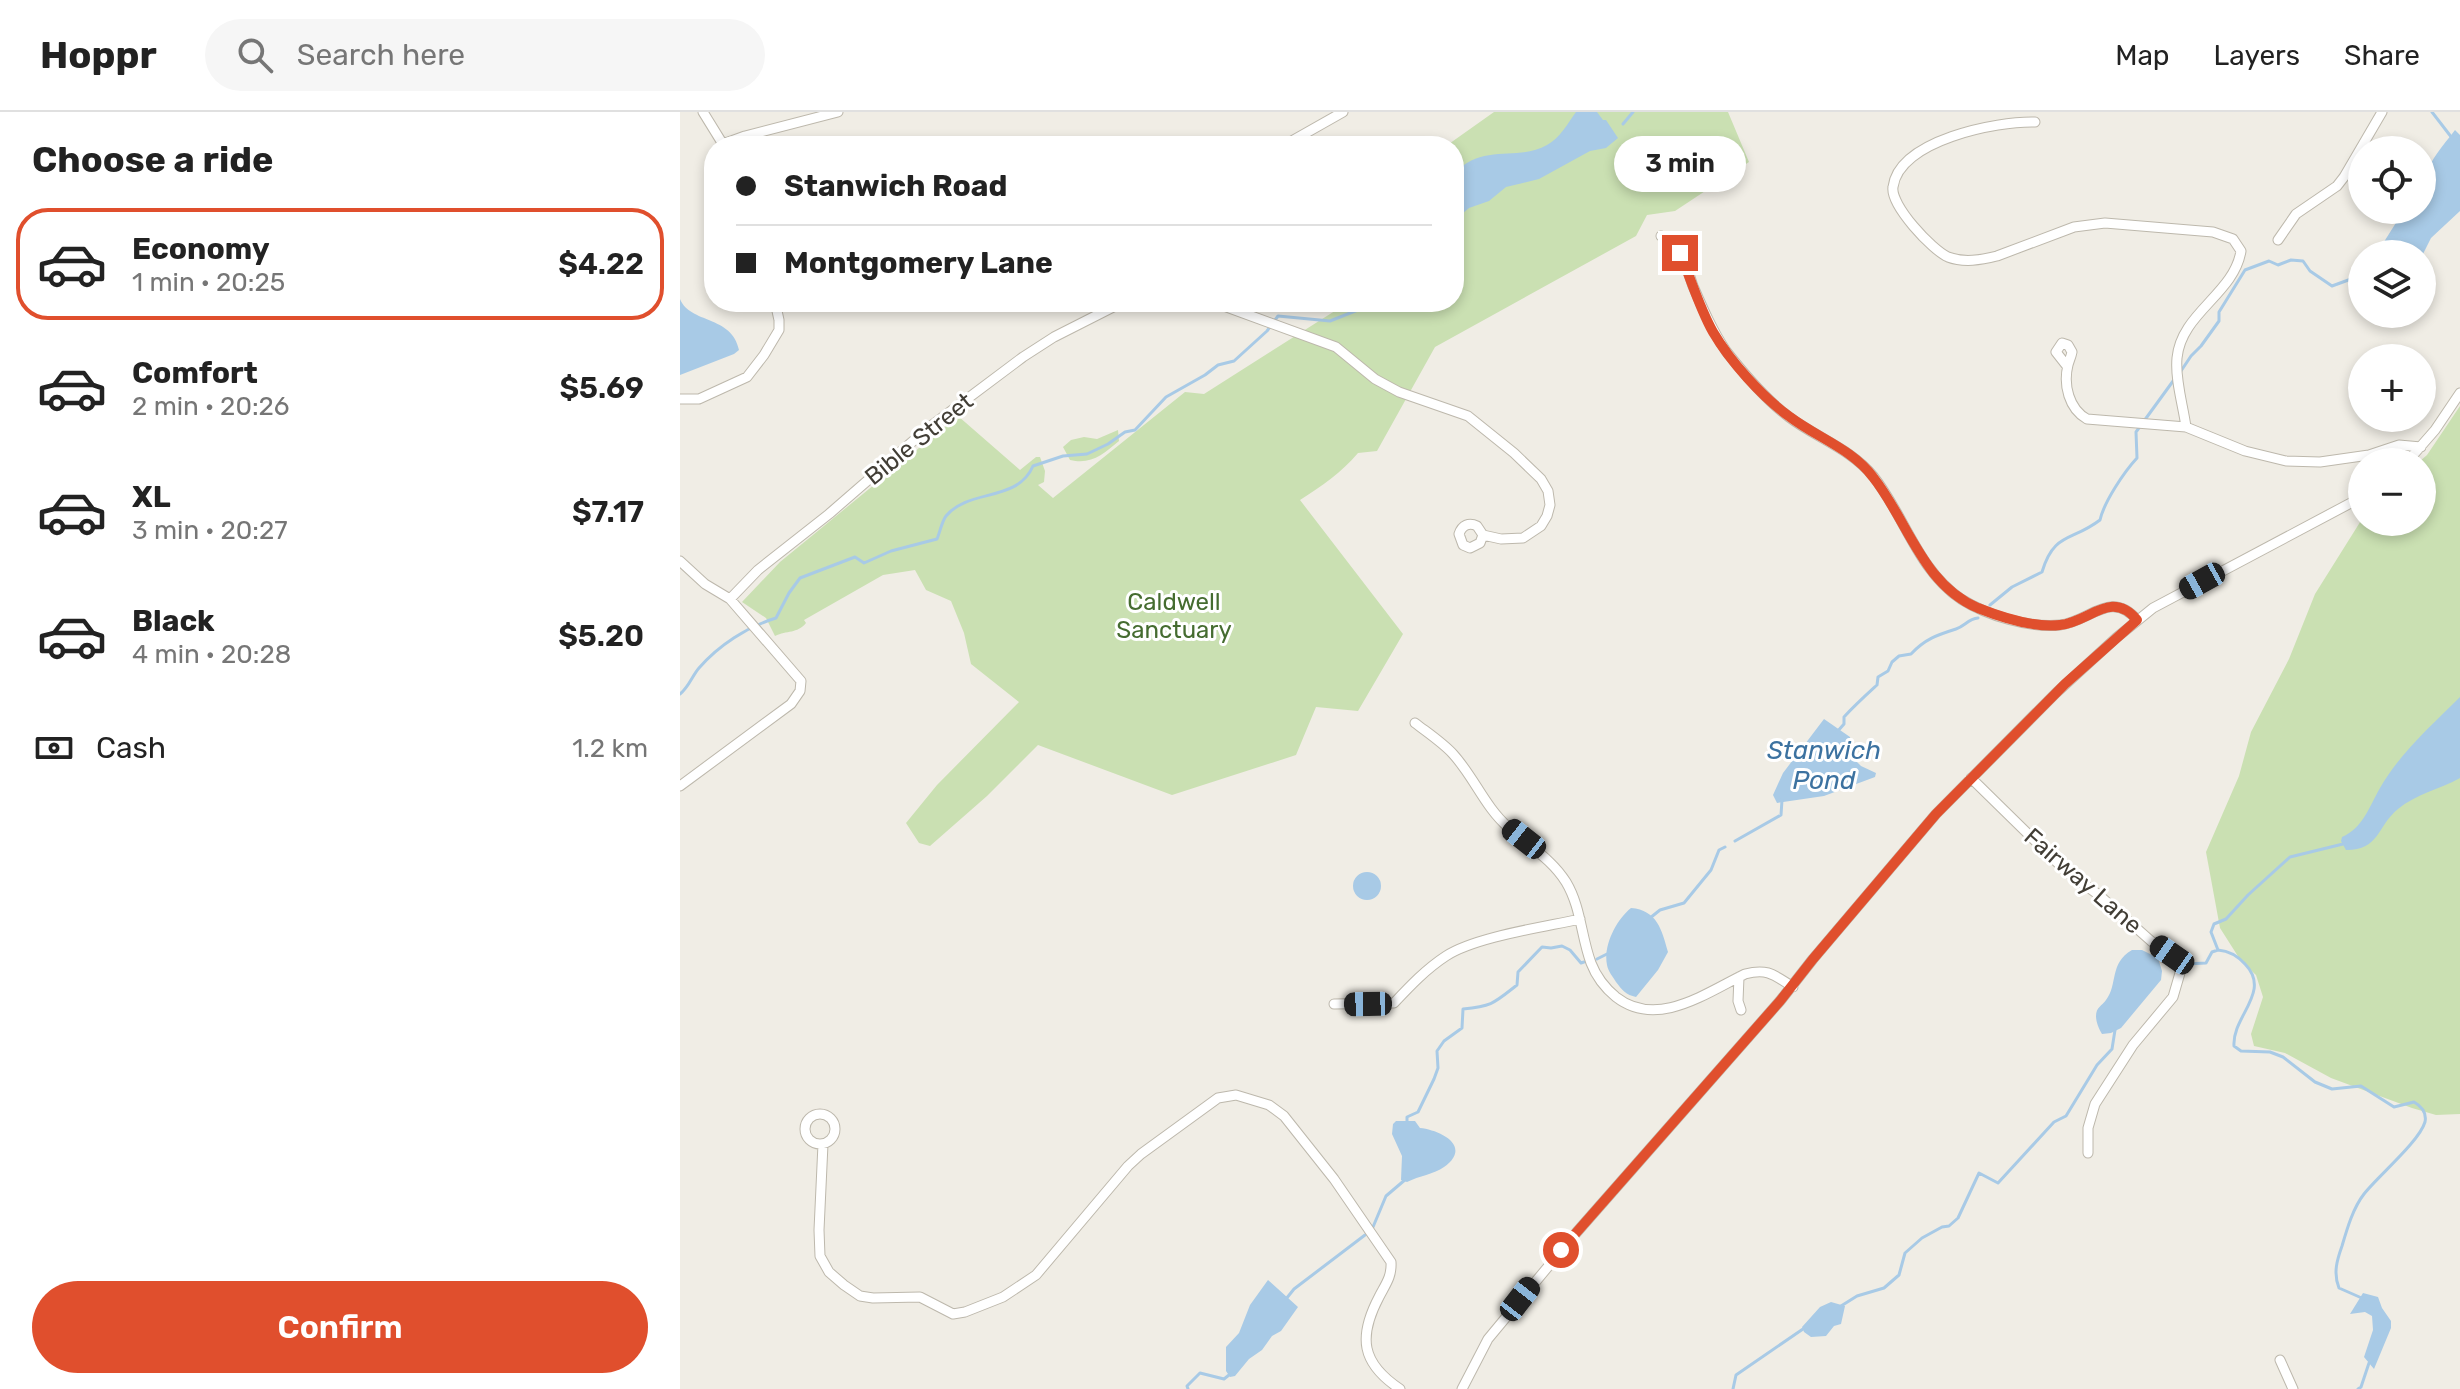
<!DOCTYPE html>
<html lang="en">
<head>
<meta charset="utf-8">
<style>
	:root { --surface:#fff; --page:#f6f6f6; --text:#222; --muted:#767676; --line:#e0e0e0; --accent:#e04f2d }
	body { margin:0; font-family:Rubik,sans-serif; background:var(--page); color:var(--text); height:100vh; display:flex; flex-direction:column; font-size:30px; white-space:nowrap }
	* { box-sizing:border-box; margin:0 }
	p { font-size:26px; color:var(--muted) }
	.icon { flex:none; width:44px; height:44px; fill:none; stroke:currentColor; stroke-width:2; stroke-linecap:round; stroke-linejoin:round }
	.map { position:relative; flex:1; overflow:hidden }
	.panel { display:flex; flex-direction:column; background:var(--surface); width:680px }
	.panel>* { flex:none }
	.top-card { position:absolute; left:24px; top:24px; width:760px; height:176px; border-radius:32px; box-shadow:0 4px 12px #0003; display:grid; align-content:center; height:176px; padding:0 32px; background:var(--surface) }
	.tools { position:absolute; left:1668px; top:24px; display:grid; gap:16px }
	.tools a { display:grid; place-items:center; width:88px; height:88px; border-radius:50%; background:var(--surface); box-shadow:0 4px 12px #0003; font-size:40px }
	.end { position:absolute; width:36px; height:36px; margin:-18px; border:10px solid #e04f2d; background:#fff; box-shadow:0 0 0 4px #fff }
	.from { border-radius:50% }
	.bubble { position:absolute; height:56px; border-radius:28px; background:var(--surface); box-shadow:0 4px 12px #0003; font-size:26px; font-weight:600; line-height:56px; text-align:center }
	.car { position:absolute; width:24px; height:48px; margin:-24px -12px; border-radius:10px; box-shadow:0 0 6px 2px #0007; background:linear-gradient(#222 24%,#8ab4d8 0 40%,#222 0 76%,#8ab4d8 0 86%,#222 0) }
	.top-card b { display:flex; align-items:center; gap:28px; height:76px; font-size:30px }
	.top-card b+b { border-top:2px solid var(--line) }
	.top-card i { width:20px; height:20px; background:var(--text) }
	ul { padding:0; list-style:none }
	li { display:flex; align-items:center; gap:24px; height:112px; margin:0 16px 12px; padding:0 16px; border:4px solid transparent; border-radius:32px }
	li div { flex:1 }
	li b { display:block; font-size:30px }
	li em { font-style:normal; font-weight:600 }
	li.on { border-color:var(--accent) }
	li>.icon { width:72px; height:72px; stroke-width:1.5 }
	h2 { padding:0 32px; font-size:36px; line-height:96px }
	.pay { display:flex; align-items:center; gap:20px; height:88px; padding:0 32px; font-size:30px }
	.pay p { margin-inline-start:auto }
	.action { display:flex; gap:16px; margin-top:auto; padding:16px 32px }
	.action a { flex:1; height:92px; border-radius:48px; background:var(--accent); color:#fff; font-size:32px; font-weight:600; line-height:92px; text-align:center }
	header { display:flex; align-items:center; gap:48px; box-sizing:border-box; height:112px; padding:0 40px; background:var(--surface); border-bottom:2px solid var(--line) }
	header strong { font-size:38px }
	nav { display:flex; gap:44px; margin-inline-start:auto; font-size:28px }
	.search { width:560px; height:72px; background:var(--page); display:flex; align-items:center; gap:20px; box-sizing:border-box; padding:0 28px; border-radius:44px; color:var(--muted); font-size:30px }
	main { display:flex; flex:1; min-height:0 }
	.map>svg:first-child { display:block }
	.green { fill:#cae0b2 }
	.water { fill:#a8cae6 }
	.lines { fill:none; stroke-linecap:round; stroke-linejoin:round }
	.stream { stroke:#a8cae6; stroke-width:3 }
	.minor-casing { stroke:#bdb8ac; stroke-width:11 }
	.minor { stroke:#fff; stroke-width:9 }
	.route { stroke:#e04f2d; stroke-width:10 }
	.labels { text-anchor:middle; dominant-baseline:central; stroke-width:6; stroke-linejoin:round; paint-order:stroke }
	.street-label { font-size:24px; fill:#423e36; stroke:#fff }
	.park-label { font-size:24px; fill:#456c30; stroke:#fff }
	.water-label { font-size:26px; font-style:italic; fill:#3c72a0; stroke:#fff }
</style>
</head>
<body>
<header>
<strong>Hoppr</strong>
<div class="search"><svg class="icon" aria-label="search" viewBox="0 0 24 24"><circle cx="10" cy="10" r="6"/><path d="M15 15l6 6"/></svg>Search here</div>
<nav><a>Map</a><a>Layers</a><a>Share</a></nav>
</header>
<main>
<section class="panel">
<h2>Choose a ride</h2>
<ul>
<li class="on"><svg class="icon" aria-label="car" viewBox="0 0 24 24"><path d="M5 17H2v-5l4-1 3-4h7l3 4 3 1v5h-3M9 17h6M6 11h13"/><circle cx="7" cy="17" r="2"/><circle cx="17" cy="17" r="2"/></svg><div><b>Economy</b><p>1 min · 20:25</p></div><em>$4.22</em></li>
<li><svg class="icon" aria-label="car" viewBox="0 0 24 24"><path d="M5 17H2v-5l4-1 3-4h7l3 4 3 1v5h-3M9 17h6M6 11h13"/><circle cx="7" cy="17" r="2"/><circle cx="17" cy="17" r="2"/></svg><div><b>Comfort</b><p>2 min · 20:26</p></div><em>$5.69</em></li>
<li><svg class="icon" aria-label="car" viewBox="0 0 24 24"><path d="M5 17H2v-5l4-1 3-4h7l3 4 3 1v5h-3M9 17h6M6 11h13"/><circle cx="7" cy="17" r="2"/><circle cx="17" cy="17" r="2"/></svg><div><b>XL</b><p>3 min · 20:27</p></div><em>$7.17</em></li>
<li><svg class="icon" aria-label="car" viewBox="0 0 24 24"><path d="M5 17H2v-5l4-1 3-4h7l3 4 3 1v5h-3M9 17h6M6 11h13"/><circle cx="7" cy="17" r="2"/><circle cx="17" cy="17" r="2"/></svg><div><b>Black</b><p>4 min · 20:28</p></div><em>$5.20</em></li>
</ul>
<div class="pay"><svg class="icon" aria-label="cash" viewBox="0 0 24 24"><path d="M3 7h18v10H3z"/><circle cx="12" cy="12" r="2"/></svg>Cash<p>1.2 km</p></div>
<div class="action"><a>Confirm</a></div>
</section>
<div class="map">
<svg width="1780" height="1277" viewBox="0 0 1780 1277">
	<rect width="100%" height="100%" fill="#f0ede5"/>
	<path class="green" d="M814,0H1048L1069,50L995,99L967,103L956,124L755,235L697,339L678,341C661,361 642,374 620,388L723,522L678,599L636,595L616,643L492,683L358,633L307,684L250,734L239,731L226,711L257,673L339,590L291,552L284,521L271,489L246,478L235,458L203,463L124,508L126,511C117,522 107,518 95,524L86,506L62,490L100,450L278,304L340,358L356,345H360L365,359L364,370L358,373L373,386L505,280L524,282L669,190H774V34H766Z
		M1780,294V1002L1756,1003L1732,996L1651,966L1605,941L1574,934L1571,922L1583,885L1576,863L1561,849L1540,816L1526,740L1559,664L1571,620L1609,547L1635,482L1682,407V410H1742V350H1739L1747,343Z
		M438,318L439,329C423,342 412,353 390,348L383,335L391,328L404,325L417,327Z"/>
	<path class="water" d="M896,0H917L923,8H926L938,26L926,36L910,39L859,67L826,75L809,89L789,96L774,109V62C802,30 838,50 867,33C880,26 888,11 896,0Z
		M1775,18L1780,23V99L1751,126L1742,144L1733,142L1728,134L1720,142H1709L1701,136L1702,133L1724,98H1742V84L1750,76L1749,71L1745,66C1750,47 1763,34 1775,18Z
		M0,187C10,212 52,203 59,238L54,242L0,263Z
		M1780,585V666C1760,677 1736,682 1718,697C1697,714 1700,738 1666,738L1661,729L1662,725C1683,716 1689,695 1700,676C1720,641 1752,613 1780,585Z
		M1144,607L1170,625L1174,647L1181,654L1196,661L1195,665L1144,684L1097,691L1093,683L1103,661Z
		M673 774a14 14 0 1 1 28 0a14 14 0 1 1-28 0Z
		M951,796C977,798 982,818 988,840L978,858L956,885C946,883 942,878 936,870C933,865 928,859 927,853C923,834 936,808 951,796Z
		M1452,838H1462L1478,846L1482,859L1481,868L1441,916L1431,921L1422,922C1419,917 1416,910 1416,904C1416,895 1422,894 1426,888C1438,873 1429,851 1452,838Z
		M716,1009H735L740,1016C760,1018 793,1034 764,1055C754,1062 739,1064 727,1070L721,1068L722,1044L712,1022L713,1012Z
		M588,1168L618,1195L601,1219L592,1224L582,1238L569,1247L555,1264L550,1265L546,1259V1235L559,1221L570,1193Z
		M1683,1181L1698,1185L1702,1196L1711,1209V1216L1694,1257L1684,1245L1693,1218L1692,1204L1685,1200L1670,1202Z
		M1151,1190L1165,1194L1161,1212L1154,1214L1146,1224L1131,1225L1124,1220L1122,1215L1140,1195Z"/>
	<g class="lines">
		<path class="stream" d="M1752,0L1772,26
			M943,12L953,0
			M1501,259L1511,244L1521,234L1539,209V200L1565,158L1589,149L1598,153L1611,148L1623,149L1630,159L1652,174L1682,163
			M1310,493L1332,475L1362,460C1374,420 1391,430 1420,408C1424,390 1444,360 1457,346L1456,320L1496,265
			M0,582C9,575 12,564 19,556C39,533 67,515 96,506L109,481L120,466L175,445L184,451L211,439L257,427C260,420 262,409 266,404C289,376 337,391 353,354L383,344L407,342L428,332L445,320L455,318L486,285L525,263L538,253L554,249L587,219L598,204L650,209L698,190
			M1157,620L1164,612V605C1175,593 1185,584 1197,573L1198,565L1208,559L1212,550L1219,544L1231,542C1245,527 1257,523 1276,517C1285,514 1288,507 1298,506
			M1055,729L1101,703L1102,688
			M970,806L980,798L1004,791L1031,758L1039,738L1045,735
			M1538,838C1549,839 1557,843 1565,852C1592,880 1552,904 1554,934L1561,939L1590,940L1603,945L1635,970L1652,977L1681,974L1714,995L1734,990C1741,994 1747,1000 1745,1010C1739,1030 1698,1064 1684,1082C1673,1096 1667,1117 1662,1134C1657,1148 1653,1161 1659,1176L1684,1187
			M1538,838L1531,820L1534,812L1546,807L1568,783L1610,745L1663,732
			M917,847L927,842
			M1505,852L1526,851L1532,840L1538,838
			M727,1012V1005L738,1000L754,967L758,956L757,939L764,929L782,916L783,897C813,894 814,891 837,873L838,860L862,835L871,836L882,834L890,838L901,851L904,850
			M693,1115L706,1084L726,1067
			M606,1187L614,1177L685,1123
			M1161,1194L1177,1184L1204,1176L1219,1163L1225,1141L1242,1126L1262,1115L1269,1114L1278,1106L1299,1061L1318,1071L1374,1010L1386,1004L1417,953L1432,937L1435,918
			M508,1277L507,1274L520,1261L544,1267L549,1263
			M1053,1277L1056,1263L1123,1217
			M1678,1277L1681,1275L1689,1251"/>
		<g class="minor-casing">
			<path id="minor" d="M23,0L44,34
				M1355,10C1317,9 1219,28 1213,75C1210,93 1252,138 1268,145C1284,151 1301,148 1317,144L1394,115L1425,111L1533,120L1553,127L1561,139C1554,182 1501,201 1497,246C1495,268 1503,293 1506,315
				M43,32L65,24L158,0
				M603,34L663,0
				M981,124C987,129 994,134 999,140C1006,149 1009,163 1013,174C1023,197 1032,218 1046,239C1064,262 1085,287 1109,305C1137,326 1171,337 1193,364C1225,404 1237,457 1281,487C1308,504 1349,516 1380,513C1409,510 1431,477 1457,508
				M1598,128L1616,102L1657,74L1664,65L1702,0
				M533,190L656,235L695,267L719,280L788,304L834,341L861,367L868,379L870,393L867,404L861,414L843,426L821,427L803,423L797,414C789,410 782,413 779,422L783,433L790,436L800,431L803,423
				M1387,254L1376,240L1382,231L1388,233L1392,240C1391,245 1389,249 1388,253C1383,273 1389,297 1407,307L1506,315L1565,339L1606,349L1640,350L1689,343L1719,333L1741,335
				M0,287H19L67,265L84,243L99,218V208L95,190
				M1727,350L1755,318L1780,281
				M0,449L25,472L50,487L121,569L120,579L111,592L0,674
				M50,487L78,458L149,402L247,317L343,245L374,225L443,190
				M735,611C748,621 763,631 773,642C794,665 805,695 828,715C848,734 871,746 886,770C901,795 901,824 911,851C916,864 925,876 936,885C977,917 1026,881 1065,862C1088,856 1094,863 1113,875
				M1291,666L1387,760L1419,783L1471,829L1492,843L1498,851L1500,861L1493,885L1453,933L1415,992L1408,1016V1041
				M1059,865L1058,889L1061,898
				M654,892L714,891C730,874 746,857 766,844C795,825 864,815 900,807
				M125 1017a15 15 0 1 1 30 0a15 15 0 1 1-30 0Z
				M143,1032L139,1118L140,1144L149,1160L164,1173L180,1184L193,1186L240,1185L273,1202L285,1200L323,1185L356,1163L448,1054L461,1042L538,986L556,983L589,993L604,1004L654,1067L711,1150C712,1165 705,1173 699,1185C678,1225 681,1251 720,1277
				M1600,1248L1613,1277
				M782,1277L808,1227L896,1121L1100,889L1133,847L1256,702L1376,581L1436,526L1473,496L1682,385"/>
		</g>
		<use href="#minor" class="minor"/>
	</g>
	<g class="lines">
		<path class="route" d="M881,1138L1100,889L1133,847L1256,702L1385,572L1457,508C1431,477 1410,510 1380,513C1353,516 1323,506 1298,496C1242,472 1228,409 1193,365C1172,337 1138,326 1110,305C1082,285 1050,249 1033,220C1019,195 1011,167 1000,141"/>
	</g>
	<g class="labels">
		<g class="street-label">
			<text transform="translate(239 327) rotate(-39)">Bible Street</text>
			<text transform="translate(1403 769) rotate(41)">Fairway Lane</text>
		</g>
		<g class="park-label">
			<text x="494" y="490">Caldwell<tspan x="494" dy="28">Sanctuary</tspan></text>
		</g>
		<g class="water-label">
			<text x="1144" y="638">Stanwich<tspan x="1144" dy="30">Pond</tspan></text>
		</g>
	</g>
</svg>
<div class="tools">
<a><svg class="icon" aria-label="locate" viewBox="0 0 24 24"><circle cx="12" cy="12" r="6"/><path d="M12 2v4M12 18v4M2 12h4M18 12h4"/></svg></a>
<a><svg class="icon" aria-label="layers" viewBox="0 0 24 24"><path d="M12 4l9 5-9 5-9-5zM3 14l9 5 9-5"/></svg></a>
<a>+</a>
<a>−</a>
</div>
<i class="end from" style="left:881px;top:1138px"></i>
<i class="end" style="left:1000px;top:141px"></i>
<div class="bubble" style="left:934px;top:24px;width:132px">3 min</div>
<i class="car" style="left:1522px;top:469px;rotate:241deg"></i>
<i class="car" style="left:844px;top:727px;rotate:308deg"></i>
<i class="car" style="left:1492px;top:843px;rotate:305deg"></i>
<i class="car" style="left:688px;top:892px;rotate:269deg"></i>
<i class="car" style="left:840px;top:1187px;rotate:38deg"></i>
<div class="top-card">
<b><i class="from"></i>Stanwich Road</b>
<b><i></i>Montgomery Lane</b>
</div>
</div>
</main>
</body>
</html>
